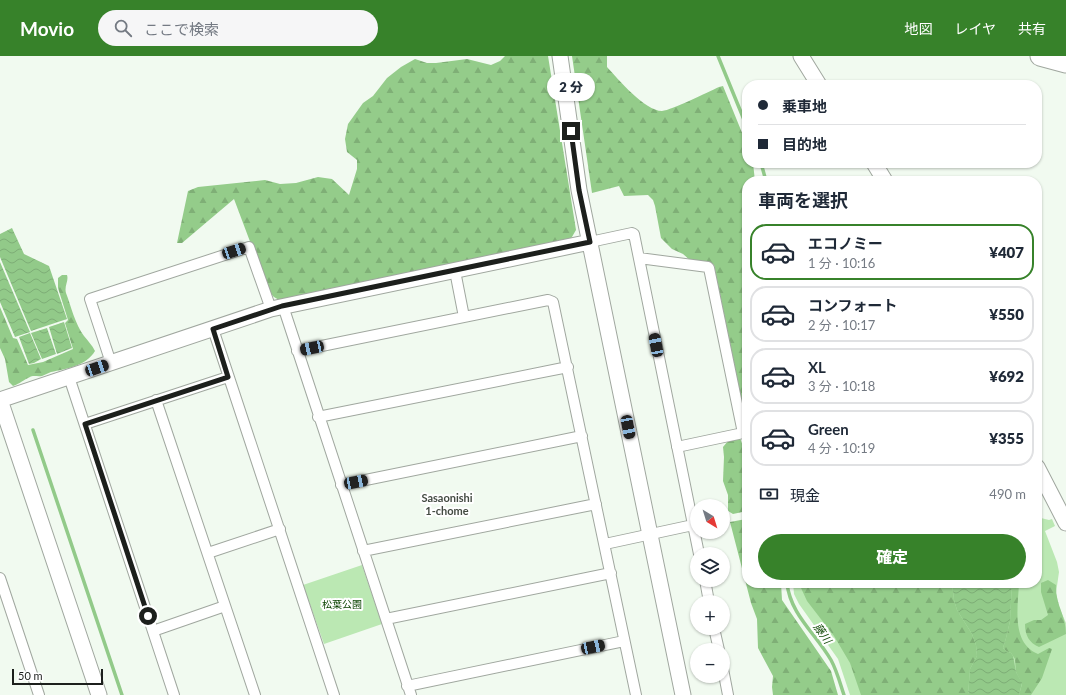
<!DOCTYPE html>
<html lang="ja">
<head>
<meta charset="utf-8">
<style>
	:root { --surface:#fff; --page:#f6f6f7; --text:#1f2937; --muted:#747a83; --line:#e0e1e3; --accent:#37822a }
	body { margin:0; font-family:Lato,"Noto Sans JP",sans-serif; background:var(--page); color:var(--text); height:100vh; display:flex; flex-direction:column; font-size:15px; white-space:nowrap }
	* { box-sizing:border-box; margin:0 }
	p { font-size:13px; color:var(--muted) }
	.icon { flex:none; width:22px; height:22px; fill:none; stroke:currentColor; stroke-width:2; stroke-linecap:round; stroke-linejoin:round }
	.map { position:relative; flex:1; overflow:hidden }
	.sheet { position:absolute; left:742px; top:120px; width:300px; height:412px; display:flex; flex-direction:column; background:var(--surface); border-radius:16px; box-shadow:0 1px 3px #0004 }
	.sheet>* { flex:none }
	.hud { position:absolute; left:742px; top:24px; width:300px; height:88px; border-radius:16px; box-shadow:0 1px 3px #0004; display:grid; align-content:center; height:88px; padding:0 16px; background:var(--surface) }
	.needle { width:26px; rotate:142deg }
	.buttons { position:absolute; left:690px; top:443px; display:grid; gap:8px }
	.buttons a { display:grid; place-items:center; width:40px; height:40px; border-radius:50%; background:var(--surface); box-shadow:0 1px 3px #0004; font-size:20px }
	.scale { position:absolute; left:12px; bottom:10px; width:91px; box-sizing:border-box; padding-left:4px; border:2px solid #1c1f1c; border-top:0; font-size:11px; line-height:14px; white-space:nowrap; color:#1c1f1c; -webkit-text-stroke:3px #fff; paint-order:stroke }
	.end { position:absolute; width:18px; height:18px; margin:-9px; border:5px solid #1c1f1c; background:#fff; box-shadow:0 0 0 2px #fff }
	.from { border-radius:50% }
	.bubble { position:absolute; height:28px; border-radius:14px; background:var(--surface); box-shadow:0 1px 3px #0004; font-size:13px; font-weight:800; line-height:28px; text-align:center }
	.car { position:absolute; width:12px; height:24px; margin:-12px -6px; border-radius:5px; box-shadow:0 0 3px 1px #0007; background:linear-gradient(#222 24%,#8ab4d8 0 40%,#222 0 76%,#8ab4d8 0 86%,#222 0) }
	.hud b { display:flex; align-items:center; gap:14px; height:38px; font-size:15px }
	.hud b+b { border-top:1px solid var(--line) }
	.hud i { width:10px; height:10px; background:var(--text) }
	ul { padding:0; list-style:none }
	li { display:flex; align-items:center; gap:12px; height:56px; margin:0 8px 6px; padding:0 8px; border:2px solid var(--line); border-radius:16px }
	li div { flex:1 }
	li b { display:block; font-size:15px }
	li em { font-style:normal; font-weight:800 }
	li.active { border-color:var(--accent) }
	li>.icon { width:36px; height:36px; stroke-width:1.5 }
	h2 { padding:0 16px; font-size:18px; line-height:48px }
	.pay { display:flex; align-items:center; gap:10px; height:44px; padding:0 16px; font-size:15px }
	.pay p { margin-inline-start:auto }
	.cta { display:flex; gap:8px; margin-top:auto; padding:8px 16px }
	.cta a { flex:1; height:46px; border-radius:24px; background:var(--accent); color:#fff; font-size:16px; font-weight:800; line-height:46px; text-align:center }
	header { display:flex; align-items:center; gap:24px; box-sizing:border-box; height:56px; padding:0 20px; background:var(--accent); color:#fff }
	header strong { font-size:19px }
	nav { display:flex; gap:22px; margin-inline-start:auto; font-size:14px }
	.search { width:280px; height:36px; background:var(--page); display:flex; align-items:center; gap:10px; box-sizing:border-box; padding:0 14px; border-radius:22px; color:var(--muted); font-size:15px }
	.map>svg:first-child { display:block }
	.green { fill:#bbe8b3 }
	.forest { fill:url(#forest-firs) }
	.water { fill:url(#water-waves) }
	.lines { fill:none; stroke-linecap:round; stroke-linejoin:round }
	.stream { stroke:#92ca89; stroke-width:3.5 }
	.street-casing { stroke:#a0a79f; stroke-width:12 }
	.secondary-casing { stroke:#a0a79f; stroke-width:17 }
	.highway-casing { stroke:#a0a79f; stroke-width:21 }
	.street { stroke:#fff; stroke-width:10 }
	.secondary { stroke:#fff; stroke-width:15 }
	.highway { stroke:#fff; stroke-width:19 }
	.route { stroke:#1c1f1c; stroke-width:5 }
	.labels { text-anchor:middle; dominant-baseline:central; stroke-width:4; stroke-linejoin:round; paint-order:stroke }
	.park-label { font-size:10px; fill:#0a4300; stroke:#fff }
	.neighbourhood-label { font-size:11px; font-weight:bold; fill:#444b43; stroke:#fff }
	.water-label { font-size:11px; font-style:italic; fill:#144b09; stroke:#fff }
</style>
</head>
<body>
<header>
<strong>Movio</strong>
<div class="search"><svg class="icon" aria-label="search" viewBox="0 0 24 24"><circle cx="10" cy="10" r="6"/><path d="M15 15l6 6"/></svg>ここで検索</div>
<nav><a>地図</a><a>レイヤ</a><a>共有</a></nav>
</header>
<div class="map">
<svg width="1066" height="639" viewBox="0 0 1066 639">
	<defs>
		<pattern id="forest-firs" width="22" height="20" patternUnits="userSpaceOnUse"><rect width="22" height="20" fill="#94cc8a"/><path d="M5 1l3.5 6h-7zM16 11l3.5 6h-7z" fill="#7faf76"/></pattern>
		<pattern id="water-waves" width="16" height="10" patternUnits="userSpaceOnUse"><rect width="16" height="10" fill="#92ca89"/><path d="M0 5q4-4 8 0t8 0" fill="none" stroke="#7dad76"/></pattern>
	</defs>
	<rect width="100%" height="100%" fill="#f1faf0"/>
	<path class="green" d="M1037,461L1049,464L1052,463L1055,470L1045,475L1057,506L1059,516L1056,537L1059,551L1066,567V639H850L838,603L799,548L794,538L793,527H1037Z
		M362,509L382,568L324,588L303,529Z"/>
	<path class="forest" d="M505,0H548L576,174L569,186L279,244L274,241L269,236L234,143L182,187H177L188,135L198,131L265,124L280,128L296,127L318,121L332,123L349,139L357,113V104L347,96L345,83L348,68L363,47L373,40L387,22L401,11L415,3L427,7H436L467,3L491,9L500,5Z
		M572,0H607V11C618,23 645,55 662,55C672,54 708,36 719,31L723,30L747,89V107H753L755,125H747V370L714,209L711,207L691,205L683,198L672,193L661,182L655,150L653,144L648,139L624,140L619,130L592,137Z
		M62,219H67C69,225 64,230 66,237C71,250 75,268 84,280C88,285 92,289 95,295C86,310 66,313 51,316C48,317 45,319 42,320C38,321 33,319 30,321C23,324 21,327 13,330L9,326L5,303L0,292V251L13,282L17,283L28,309L43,306L73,293L65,267L68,264L58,232V222Z
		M740,382L747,401V455L733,458L728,455V439L723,425L724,401L723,391L728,385Z
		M746,463L747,527H781L782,544L831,615L838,639H773L772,631L773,620L758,592L757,563L751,547L730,466Z
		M1048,524L1056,529C1055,548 1066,559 1066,578L1039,591C1029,587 1025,579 1025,568L1034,564H1041L1048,559L1041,536V527Z
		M801,527H952L954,544L957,554L972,578L976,589L977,600L970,613L968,639H861L850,607L834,580L807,545L801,532Z
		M1012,527H1019C1018,551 1011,587 1038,598L1049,592L1052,593L1042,622L1031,639H1019L1022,628L1016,616L1015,603L1011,597L1006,595L1003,592L1006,582L1010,565Z"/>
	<path class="water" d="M12,172L24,198L49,210L67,263L31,275L0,201V178Z
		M0,206L30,276L15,281L0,246Z
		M64,266L72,292L57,298L49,271Z
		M47,272L56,298L42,303L31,277Z
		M30,277L41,303L34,307L29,308L19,281Z
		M952,527H1012L1010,565L1006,582L1003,592L1006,595L1011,597L1013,600L1016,616L1022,627L1019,639H968L970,613L977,600L976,589L972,578L957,554L954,544Z"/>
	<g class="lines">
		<path class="stream" d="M718,0L747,71
			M761,107L766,125
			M33,374L122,639
			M787,527C790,558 816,578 831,604C837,615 840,627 844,639"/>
		<g class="street-casing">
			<path id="street" d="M590,186L632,177L634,178L699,498
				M639,202L708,211L709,212L743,377L677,391
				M455,215L464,261
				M283,250L411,639
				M213,273L334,639
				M297,295L548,244L553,246L636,639
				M111,307L90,243L249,191L271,253
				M69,321L174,639
				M156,344L255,639
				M318,361L568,311
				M85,368L228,321
				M341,429L582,380
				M605,488L693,469
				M363,495L596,448
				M208,497L280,473
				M0,522L39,639
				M705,524L709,546
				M386,563L611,517
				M714,572L719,594
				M153,575L225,550
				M723,613L728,639
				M407,630L624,585"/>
		</g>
		<g class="secondary-casing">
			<path id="secondary" d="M560,0L579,134L683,639
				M801,0L819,29
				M874,107L885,125
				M0,344L271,253L590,186
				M0,344L99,639
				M1037,411L1066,467"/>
		</g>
		<g class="highway-casing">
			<path id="highway" d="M1040,0L1066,7"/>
		</g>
		<use href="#street" class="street"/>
		<use href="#secondary" class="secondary"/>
		<use href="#highway" class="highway"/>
	</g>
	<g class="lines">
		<path class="route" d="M148,560L85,368L228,321L213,273L282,250L590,186L579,134L571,75"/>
	</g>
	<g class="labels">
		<g class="park-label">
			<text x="342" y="548">松葉公園</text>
		</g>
		<g class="neighbourhood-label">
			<text x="447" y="441">Sasaonishi<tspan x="447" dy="13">1-chome</tspan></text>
		</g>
		<g class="water-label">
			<text transform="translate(823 577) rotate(54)">藤川</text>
		</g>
	</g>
</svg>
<div class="buttons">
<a><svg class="needle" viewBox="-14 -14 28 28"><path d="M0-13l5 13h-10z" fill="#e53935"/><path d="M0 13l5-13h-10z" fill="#747a83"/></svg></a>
<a><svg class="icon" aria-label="layers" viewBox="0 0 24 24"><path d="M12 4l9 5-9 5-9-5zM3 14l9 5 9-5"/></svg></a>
<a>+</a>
<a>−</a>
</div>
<div class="scale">50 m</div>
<i class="end from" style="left:148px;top:560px"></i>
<i class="end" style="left:571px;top:75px"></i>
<div class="bubble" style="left:547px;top:17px;width:48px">2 分</div>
<i class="car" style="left:234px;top:195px;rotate:72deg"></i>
<i class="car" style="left:656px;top:289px;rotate:349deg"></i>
<i class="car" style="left:312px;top:292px;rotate:258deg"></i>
<i class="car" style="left:97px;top:312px;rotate:71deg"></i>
<i class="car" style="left:628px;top:371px;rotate:169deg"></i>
<i class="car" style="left:356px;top:426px;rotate:79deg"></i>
<i class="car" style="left:593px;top:591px;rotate:78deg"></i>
<div class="hud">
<b><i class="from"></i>乗車地</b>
<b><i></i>目的地</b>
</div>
<section class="sheet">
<h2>車両を選択</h2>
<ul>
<li class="active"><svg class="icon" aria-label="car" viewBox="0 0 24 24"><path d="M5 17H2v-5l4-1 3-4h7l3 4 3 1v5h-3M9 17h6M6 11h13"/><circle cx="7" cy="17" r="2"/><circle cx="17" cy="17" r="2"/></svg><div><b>エコノミー</b><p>1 分 · 10:16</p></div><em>¥407</em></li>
<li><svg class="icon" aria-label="car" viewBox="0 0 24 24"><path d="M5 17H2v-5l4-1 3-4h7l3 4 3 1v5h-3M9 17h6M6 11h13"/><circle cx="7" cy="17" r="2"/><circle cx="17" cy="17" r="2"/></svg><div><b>コンフォート</b><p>2 分 · 10:17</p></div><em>¥550</em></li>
<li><svg class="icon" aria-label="car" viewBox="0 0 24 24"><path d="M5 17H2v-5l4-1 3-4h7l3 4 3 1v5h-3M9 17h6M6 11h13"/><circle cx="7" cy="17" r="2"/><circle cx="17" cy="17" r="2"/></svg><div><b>XL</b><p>3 分 · 10:18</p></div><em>¥692</em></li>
<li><svg class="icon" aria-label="car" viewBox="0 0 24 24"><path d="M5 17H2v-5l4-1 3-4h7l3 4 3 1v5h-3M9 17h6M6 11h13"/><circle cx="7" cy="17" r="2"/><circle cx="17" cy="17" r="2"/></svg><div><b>Green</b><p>4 分 · 10:19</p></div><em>¥355</em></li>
</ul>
<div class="pay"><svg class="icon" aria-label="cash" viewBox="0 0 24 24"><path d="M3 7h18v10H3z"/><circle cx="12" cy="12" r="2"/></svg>現金<p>490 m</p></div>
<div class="cta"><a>確定</a></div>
</section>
</div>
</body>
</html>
